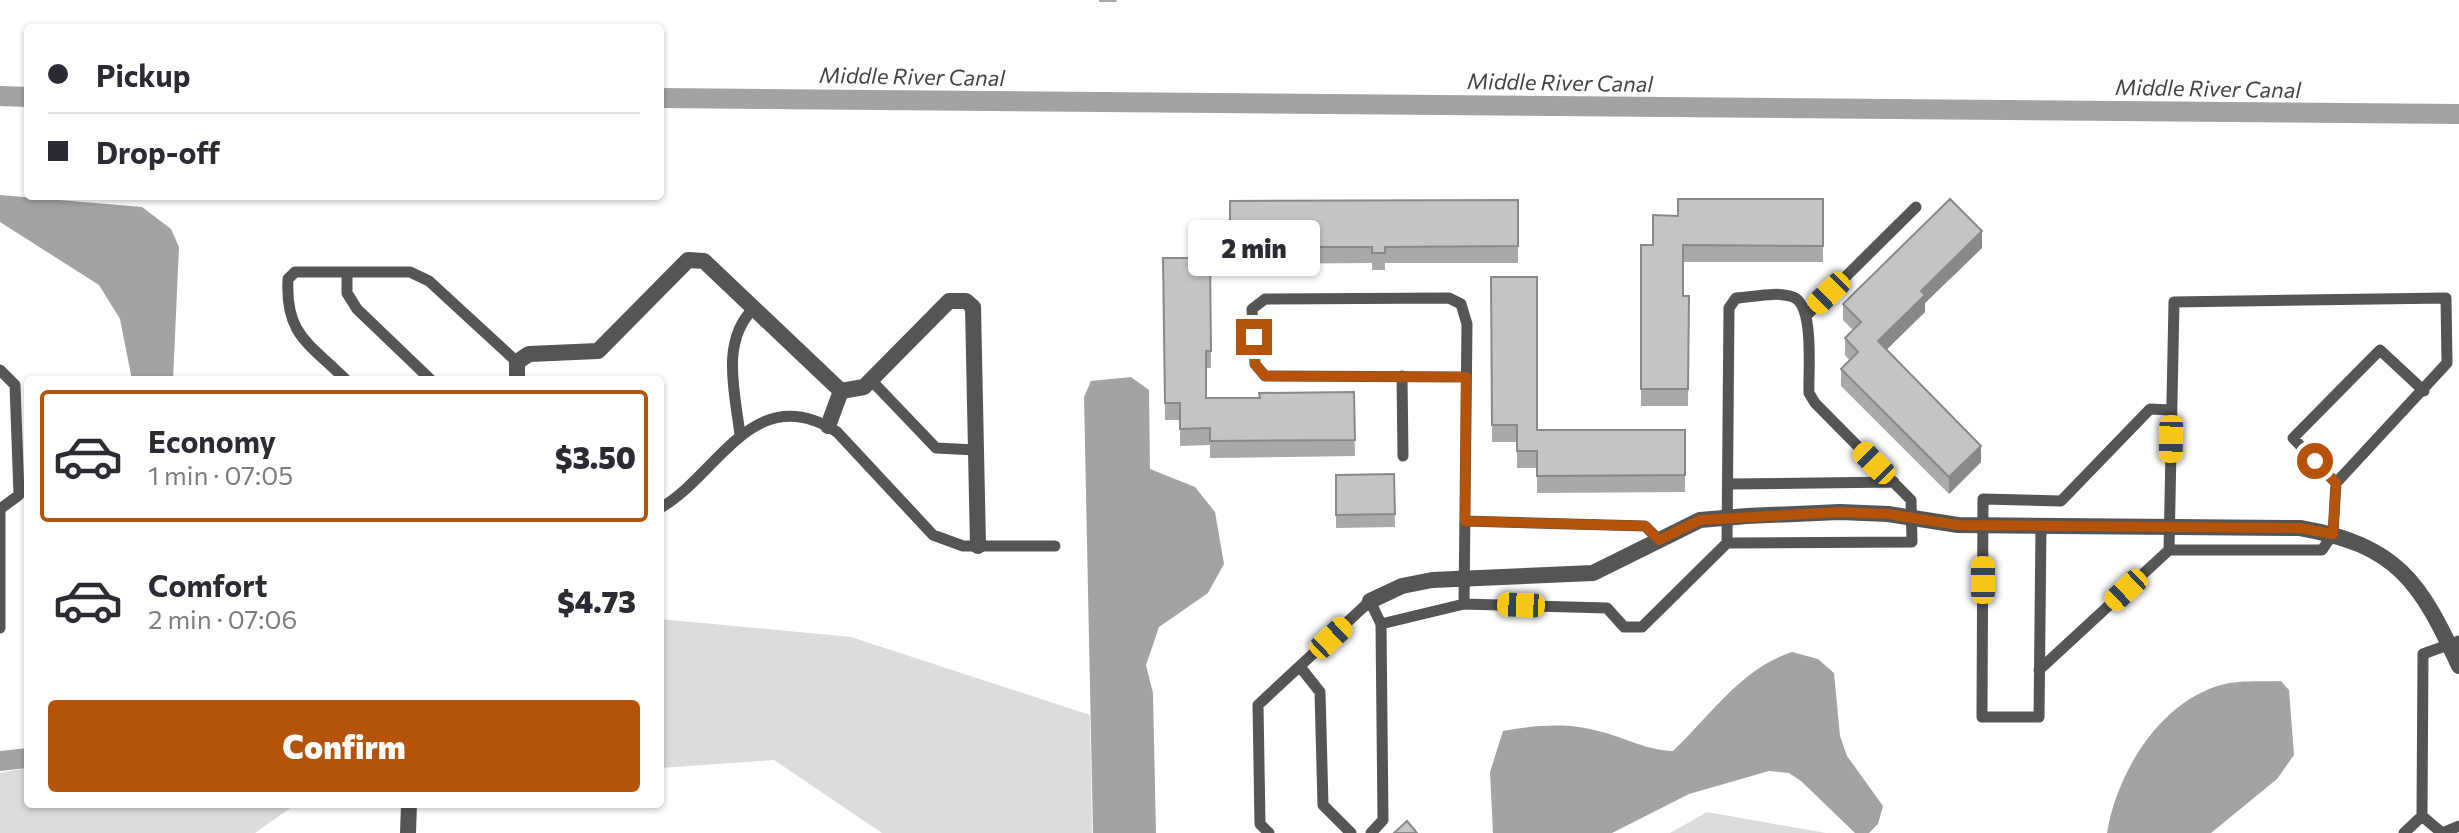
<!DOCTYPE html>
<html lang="en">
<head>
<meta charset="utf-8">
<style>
	:root { --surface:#fff; --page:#f2f2f3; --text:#2b2b33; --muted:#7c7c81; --line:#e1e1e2; --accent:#b45309 }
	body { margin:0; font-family:Commissioner,sans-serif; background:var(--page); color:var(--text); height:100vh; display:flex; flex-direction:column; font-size:30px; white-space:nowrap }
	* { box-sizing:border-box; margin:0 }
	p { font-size:26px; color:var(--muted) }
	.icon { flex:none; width:44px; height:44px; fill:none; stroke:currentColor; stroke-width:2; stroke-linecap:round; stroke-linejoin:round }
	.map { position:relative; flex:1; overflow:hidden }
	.drawer { position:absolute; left:24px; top:376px; width:640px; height:432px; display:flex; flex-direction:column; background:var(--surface); border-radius:8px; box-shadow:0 2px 6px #0004 }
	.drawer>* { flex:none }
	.banner { position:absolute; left:24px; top:24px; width:640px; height:176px; border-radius:8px; box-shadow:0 2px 6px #0004; display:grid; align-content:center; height:176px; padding:0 24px; background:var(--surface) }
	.end { position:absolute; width:36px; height:36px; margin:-18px; border:10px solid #b45309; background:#fff; box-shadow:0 0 0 4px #fff }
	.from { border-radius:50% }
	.bubble { position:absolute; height:56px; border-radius:8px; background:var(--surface); box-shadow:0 2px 6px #0004; font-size:26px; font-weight:800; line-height:56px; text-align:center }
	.car { position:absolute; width:24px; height:48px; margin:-24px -12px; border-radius:10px; box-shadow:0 0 6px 2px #0007; background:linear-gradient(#f5c518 24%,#345 0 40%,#f5c518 0 76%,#345 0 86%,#f5c518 0) }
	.banner b { display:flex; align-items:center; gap:28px; height:76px; font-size:30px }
	.banner b+b { border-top:2px solid var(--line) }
	.banner i { width:20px; height:20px; background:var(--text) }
	ul { padding:14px 0 0; list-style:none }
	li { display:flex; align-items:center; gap:24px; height:132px; margin:0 16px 12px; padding:0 8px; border:4px solid transparent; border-radius:8px }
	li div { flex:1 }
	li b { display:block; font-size:30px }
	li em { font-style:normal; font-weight:800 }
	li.on { border-color:var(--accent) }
	li>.icon { width:72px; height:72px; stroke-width:1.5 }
	.button { display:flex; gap:16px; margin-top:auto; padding:16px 24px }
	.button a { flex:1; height:92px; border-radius:8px; background:var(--accent); color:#fff; font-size:32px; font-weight:800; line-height:92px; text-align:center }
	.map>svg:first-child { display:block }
	.green { fill:#dcdcdc }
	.water { fill:#a3a3a3 }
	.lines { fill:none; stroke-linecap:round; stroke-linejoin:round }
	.canal { stroke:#a3a3a3; stroke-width:20 }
	.service { stroke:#555; stroke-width:11 }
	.minor { stroke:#555; stroke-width:16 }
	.wall { fill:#a9a9a9 }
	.shaded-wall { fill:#898989 }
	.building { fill:#c4c4c4; stroke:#898989; stroke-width:2 }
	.route { stroke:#b45309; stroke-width:10 }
	.labels { text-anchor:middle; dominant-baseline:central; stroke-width:6; stroke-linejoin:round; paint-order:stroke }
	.water-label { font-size:22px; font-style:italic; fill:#444; stroke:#fff }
</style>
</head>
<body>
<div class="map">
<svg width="2459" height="833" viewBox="0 0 2459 833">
	<rect width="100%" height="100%" fill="#fff"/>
	<path class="green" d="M660,619L851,637L1090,715L1092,833H882L774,760L660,768Z
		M28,768V804H296L255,833H0V773Z
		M1707,812L1826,833H1670Z"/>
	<path class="water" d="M0,195L142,207L171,229L179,247L173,380H132L120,319L99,285L0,222Z
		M1131,377L1149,390L1150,469L1195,487L1215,512L1224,564L1208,593L1159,627L1146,665L1153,693L1156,833H1093L1084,397L1091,381Z
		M1792,652L1818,659L1834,673L1840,736L1847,756L1883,806L1878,824L1869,833H1855L1801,781L1789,773L1769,771L1689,794L1612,833H1493L1490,772L1503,731C1537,725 1568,722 1602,732C1628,739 1646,750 1673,751C1710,716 1742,668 1792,652Z
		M2281,681L2289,690L2294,755L2277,779L2211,833H2107C2117,772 2161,699 2225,684C2243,680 2264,682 2281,681Z
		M28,748V768L0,771V751Z"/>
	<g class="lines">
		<path class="canal" d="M0,96L28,97
			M660,98L2459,114"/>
		<path class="service" d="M347,272V293L357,309L431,380
			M1808,314L1916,207
			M0,370L15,385L19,495L0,509V628
			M1402,376L1403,456
			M346,380C309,343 285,335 288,279L295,272H410L429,281L517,362
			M871,380L936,448L976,450
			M740,435C735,392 720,341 754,308
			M2336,483L2293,438L2380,350L2424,391
			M1729,484L1894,482
			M660,508C717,477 753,378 837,432L933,535L963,546H1055
			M1465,521L1645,526L1659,540
			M2041,526L2039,717H1982L1983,499L2061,501L2150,409L2171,410
			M1464,604L1467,324L1461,304L1449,298L1265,299L1252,309L1255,364L1265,376L1466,377
			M1381,624L1464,604L1607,608L1624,627H1642L1727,543L1912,542L1911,500L1815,403L1809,393C1808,372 1815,305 1793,297C1778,291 1753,297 1736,298L1729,308L1727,543
			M1301,668L1320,692L1323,805L1351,833
			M2039,670L2169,550L2174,302L2446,298L2447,363L2336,483L2333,534L2322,550H2169
			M2422,816L2423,654L2459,641
			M1269,833L1260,824L1258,705L1370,601L1381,624L1383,820L1371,833
			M2404,833L2422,816L2442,833L2459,826"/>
		<path class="minor" d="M517,380V362L529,354L598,351L688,260L704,261L841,391L864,387L949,301H966L973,307L978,546
			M828,426L841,391
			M1370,601L1402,586L1432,580L1593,573L1700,520L1747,516L1840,512L1888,514L1958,525L2300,528C2397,545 2420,581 2459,666
			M408,833L409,804"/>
	</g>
	<path class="wall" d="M1099,0H1117L1116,2H1099Z
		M1823,199V262H1683V296H1689L1688,406H1641V245H1653L1678,216Z
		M1518,200V263H1385V270H1372V263L1230,264V201Z
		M1982,248L1925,303V312L1886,350L1981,462L1949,494L1841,386V369L1850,361L1845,355V338L1853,330L1843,320V304Z
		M1163,258H1210L1211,368H1206V398H1259L1354,392L1355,456L1210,458V445L1180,446V420H1165Z
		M1491,277L1537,430H1685V492L1537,493V468H1517V442H1492Z
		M1394,474L1395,527L1336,528V475Z"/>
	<path class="shaded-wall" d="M1982,231V248L1925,303V312L1878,358V341L1921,291Z
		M1981,446V462L1949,494V477Z"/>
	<path class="building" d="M1678,199H1823V246L1683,245V296H1689L1688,389H1641V245H1653V215L1678,216Z
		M1950,199L1982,231L1921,291L1925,295L1878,341L1981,446L1949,477L1841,369L1858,352L1845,338L1861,322L1843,304Z
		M1518,200V246L1385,247V253H1372V247H1230V201Z
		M1163,258H1210L1211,351H1206V398H1260L1259,393L1354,392L1355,440L1210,441V428L1180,429V403H1165Z
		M1491,277H1537V430H1685V475L1537,476V451H1517V425H1492Z
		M1394,474L1395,514L1336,515V475Z
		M1407,821L1417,833H1394Z"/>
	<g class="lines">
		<path class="route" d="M1254,337L1255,364L1265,376L1466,377L1465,521L1645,526L1659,540L1700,520L1840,512L1888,514L1958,525L2300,528L2333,534L2336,483L2315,461"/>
	</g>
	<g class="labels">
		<g class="water-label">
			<text transform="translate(912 76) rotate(1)">Middle River Canal</text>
			<text transform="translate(1560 82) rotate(1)">Middle River Canal</text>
			<text transform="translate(2208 88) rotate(1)">Middle River Canal</text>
		</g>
	</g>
</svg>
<i class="end from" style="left:2315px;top:461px"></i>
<i class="end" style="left:1254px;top:337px"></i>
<div class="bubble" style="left:1188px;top:220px;width:132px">2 min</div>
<i class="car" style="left:1829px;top:293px;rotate:226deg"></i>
<i class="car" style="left:2171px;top:439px;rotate:181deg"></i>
<i class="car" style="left:1874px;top:463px;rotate:315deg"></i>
<i class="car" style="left:1983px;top:580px;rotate:0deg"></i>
<i class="car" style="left:2126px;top:590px;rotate:227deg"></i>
<i class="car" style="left:1521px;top:605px;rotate:272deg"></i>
<i class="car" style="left:1331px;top:638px;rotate:47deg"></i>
<div class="banner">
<b><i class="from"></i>Pickup</b>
<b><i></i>Drop-off</b>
</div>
<section class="drawer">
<ul>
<li class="on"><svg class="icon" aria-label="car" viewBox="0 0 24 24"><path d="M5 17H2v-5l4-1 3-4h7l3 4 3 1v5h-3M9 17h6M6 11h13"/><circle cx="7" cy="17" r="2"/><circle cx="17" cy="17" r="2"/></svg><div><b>Economy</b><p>1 min · 07:05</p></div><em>$3.50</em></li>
<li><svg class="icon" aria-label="car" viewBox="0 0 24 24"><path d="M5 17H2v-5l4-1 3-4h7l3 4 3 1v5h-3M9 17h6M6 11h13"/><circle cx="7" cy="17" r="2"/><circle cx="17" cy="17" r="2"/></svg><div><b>Comfort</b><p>2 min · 07:06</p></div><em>$4.73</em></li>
</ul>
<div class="button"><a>Confirm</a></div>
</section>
</div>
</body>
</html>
